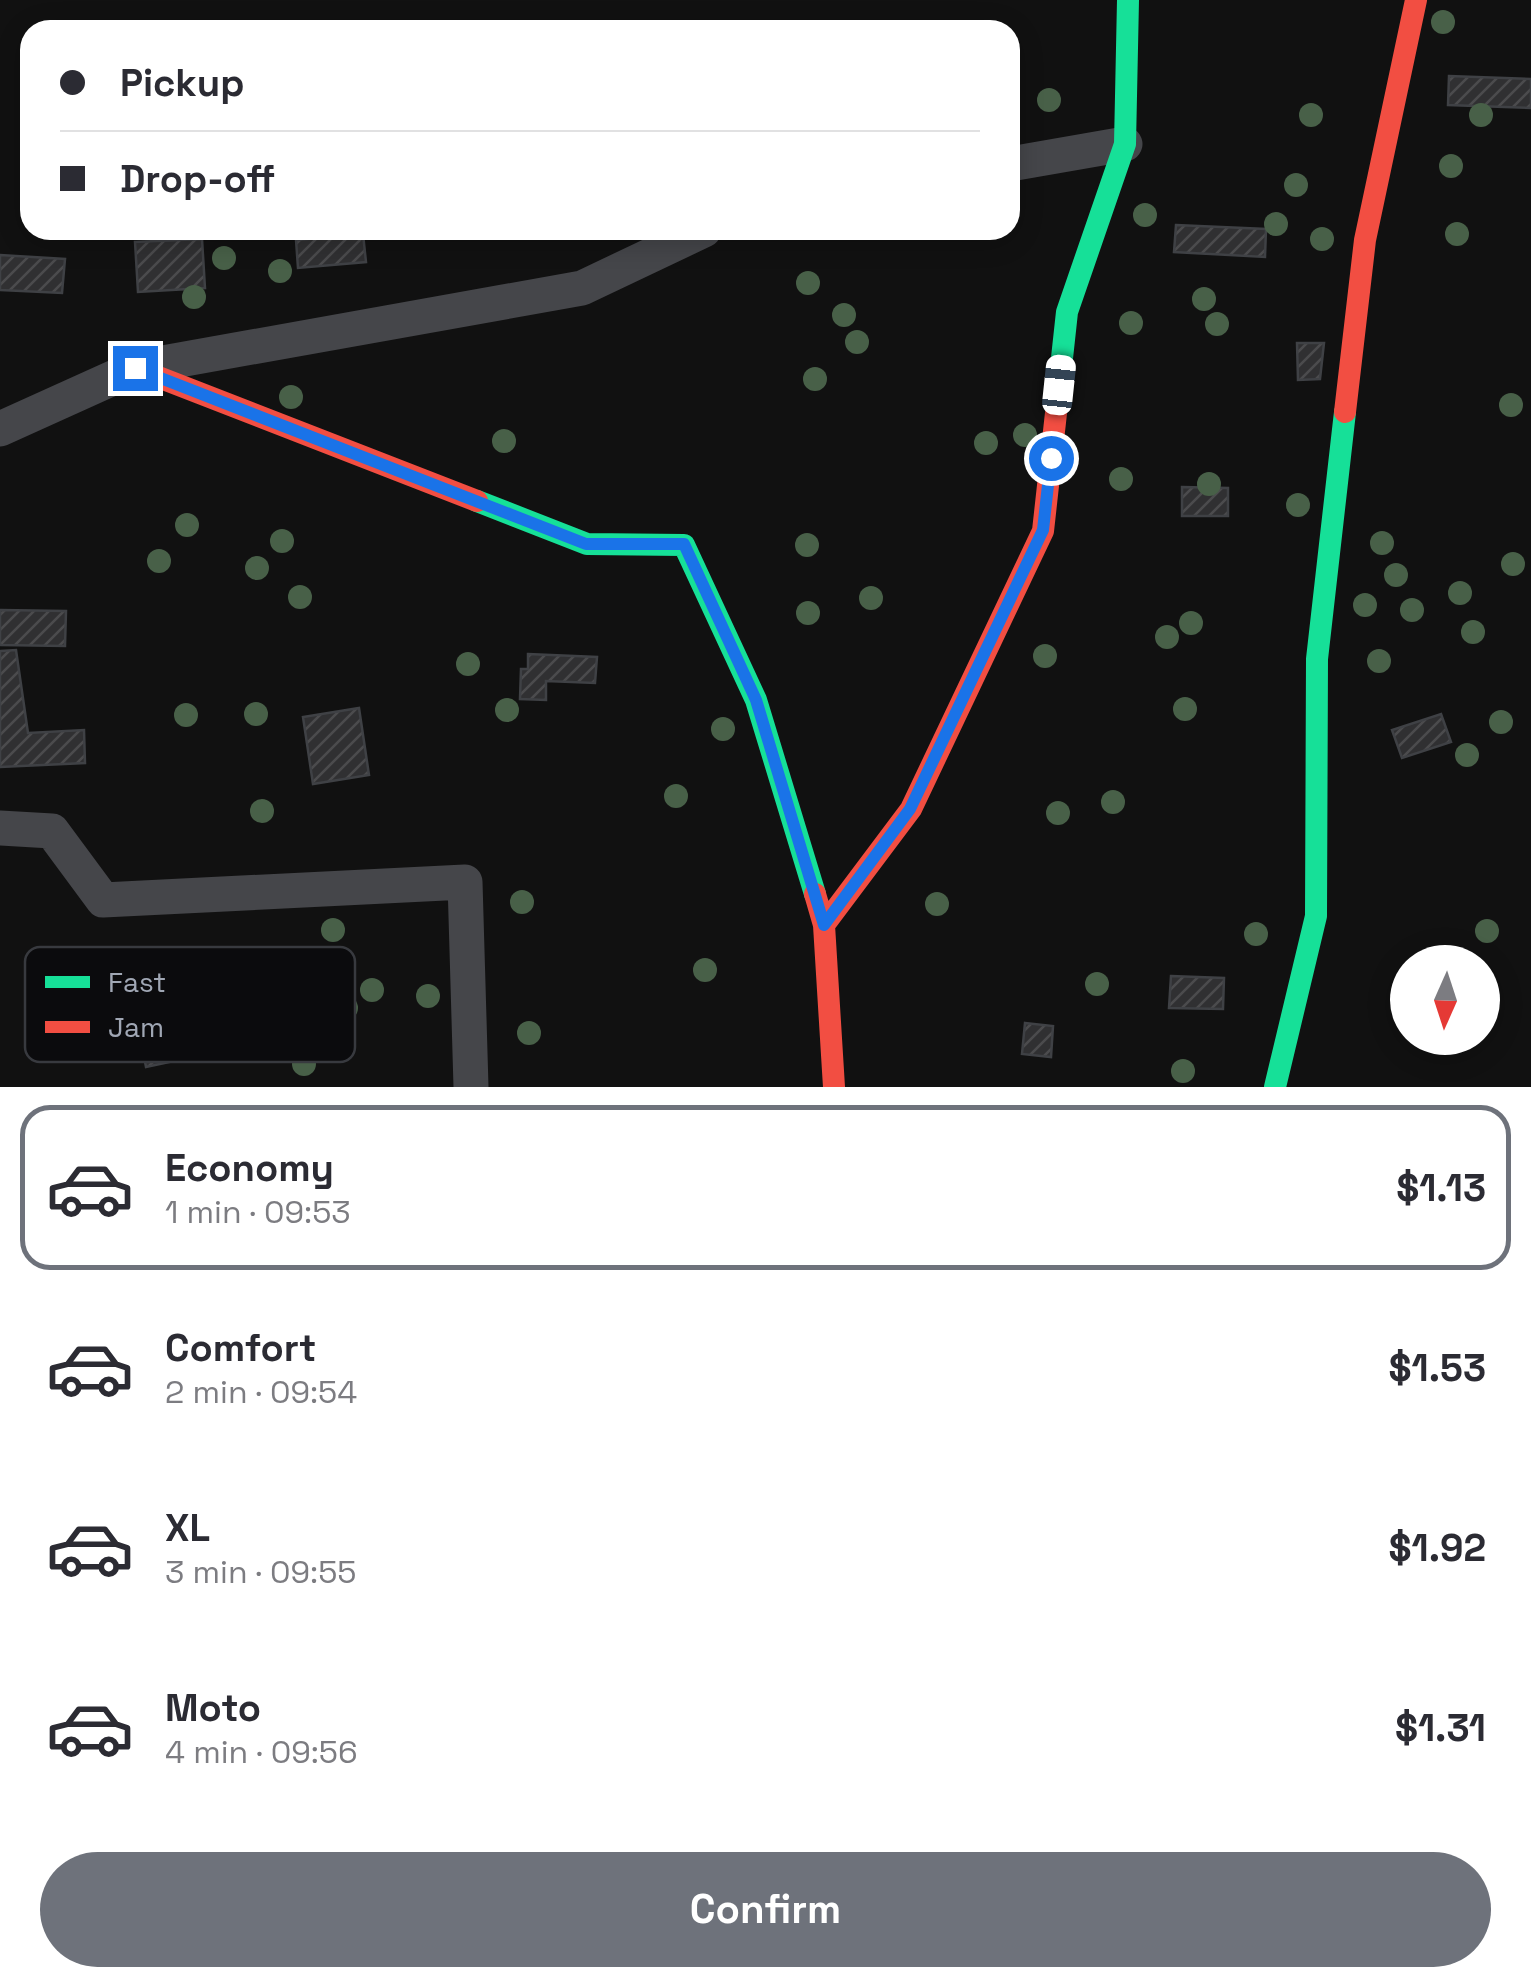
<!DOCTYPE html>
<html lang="en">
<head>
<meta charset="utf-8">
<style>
	:root { --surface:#fff; --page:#f7f7f7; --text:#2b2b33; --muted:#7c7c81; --line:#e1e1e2; --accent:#6e727b }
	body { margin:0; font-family:"Space Grotesk",sans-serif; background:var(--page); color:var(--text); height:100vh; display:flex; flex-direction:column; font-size:38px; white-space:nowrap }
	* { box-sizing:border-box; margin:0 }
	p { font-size:32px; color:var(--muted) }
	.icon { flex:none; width:55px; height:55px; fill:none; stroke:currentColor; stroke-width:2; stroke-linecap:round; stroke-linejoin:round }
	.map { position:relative; height:1087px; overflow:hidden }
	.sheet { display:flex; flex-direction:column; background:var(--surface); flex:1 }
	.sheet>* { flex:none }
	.guide { position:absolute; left:20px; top:20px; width:1000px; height:220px; border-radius:30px; box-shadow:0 5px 25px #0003; display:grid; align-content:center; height:220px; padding:0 40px; background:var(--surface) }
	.needle { width:65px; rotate:183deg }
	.tools { position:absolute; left:1390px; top:945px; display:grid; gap:20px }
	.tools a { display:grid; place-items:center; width:110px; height:110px; border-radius:50%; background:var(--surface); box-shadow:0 5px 25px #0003; font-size:50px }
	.end { position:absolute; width:45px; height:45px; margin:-22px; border:12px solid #1a73e8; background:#fff; box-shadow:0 0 0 5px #fff }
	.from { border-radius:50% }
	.car { position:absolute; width:30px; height:60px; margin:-30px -15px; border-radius:12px; box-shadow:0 0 8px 2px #0007; background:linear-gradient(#fff 24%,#345 0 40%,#fff 0 76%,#345 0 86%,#fff 0) }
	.guide b { display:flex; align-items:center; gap:35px; height:95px; font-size:38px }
	.guide b+b { border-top:2px solid var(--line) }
	.guide i { width:25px; height:25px; background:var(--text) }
	ul { padding:18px 0 0; list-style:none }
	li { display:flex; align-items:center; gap:30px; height:165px; margin:0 20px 15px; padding:0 20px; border:5px solid transparent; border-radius:30px }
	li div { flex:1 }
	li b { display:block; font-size:38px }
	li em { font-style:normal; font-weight:600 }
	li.current { border-color:var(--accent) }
	li>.icon { width:90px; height:90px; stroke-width:1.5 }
	.button { display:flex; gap:20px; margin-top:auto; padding:20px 40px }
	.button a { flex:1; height:115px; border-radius:60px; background:var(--accent); color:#fff; font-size:40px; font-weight:600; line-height:115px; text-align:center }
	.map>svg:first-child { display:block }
	.building { fill:url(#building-hatch); stroke:#3f4145; stroke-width:2.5 }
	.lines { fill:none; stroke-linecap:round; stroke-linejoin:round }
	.street { stroke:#45464a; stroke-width:35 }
	.fast { stroke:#16e098; stroke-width:22 }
	.jam { stroke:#f24e42; stroke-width:22 }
	.tree { fill:#486048 }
	.route { stroke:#1a73e8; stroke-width:12 }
	.key { fill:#0b0b0d; stroke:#383a3f; stroke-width:2.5 }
	.key-label { font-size:28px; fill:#a0a7b4 }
</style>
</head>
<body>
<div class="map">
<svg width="1531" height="1087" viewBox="0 0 1531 1087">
	<defs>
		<pattern id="building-hatch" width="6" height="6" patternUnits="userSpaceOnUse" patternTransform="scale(2.5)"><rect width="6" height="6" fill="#303032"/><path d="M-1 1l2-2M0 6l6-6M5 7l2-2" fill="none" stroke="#4b4b4d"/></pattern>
	</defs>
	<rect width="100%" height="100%" fill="#111"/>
	<path class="building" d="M1449,76L1531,79V108L1448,105Z
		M1176,225L1266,229L1265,257L1174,252Z
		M363,234L366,262L298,268L296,240Z
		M202,239L205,288L138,292L135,242Z
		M0,255L65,259L62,293L0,290Z
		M1297,343H1324L1320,379L1298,380Z
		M1182,487L1228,488V516H1182Z
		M0,610L66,611L65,646L0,645Z
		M16,650L28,733L84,730L85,763L0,767V651Z
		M528,654L597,657L595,683L546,681V700L520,699L521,669H528Z
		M359,708L369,775L313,784L303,717Z
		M1441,714L1451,742L1402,758L1392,730Z
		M1171,976L1224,978L1223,1009L1169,1008Z
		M1025,1023L1053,1026L1051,1057L1022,1054Z
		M219,1024L225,1050L146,1067L141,1040Z"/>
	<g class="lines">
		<path class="street" d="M1010,164L1125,144
			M0,429L135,368L582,288L704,230
			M0,828L52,831L103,900L465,882L471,1087"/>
		<path class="fast" d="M1057,404L1067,312L1125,144L1128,0
			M477,501L587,544L684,545L756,700L815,894
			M1275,1087L1316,916L1317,659L1345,412"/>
		<path class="jam" d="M135,368L477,501
			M1345,412L1365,240L1416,0
			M815,894L824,925L834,1087
			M824,925L911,809L1043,531L1057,404"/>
	</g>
	<g class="tree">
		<circle cx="1443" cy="22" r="12"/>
		<circle cx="1049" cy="100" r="12"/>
		<circle cx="1311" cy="115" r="12"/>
		<circle cx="1481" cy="115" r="12"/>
		<circle cx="1451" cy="166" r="12"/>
		<circle cx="1296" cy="185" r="12"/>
		<circle cx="1145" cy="215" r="12"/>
		<circle cx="1276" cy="224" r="12"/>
		<circle cx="1457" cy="234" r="12"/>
		<circle cx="1322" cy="239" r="12"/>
		<circle cx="224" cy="258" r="12"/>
		<circle cx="280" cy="271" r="12"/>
		<circle cx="808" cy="283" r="12"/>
		<circle cx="194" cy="297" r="12"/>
		<circle cx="1204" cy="299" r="12"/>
		<circle cx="844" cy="315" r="12"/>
		<circle cx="1131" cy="323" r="12"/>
		<circle cx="1217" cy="324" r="12"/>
		<circle cx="857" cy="342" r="12"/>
		<circle cx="815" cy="379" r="12"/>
		<circle cx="291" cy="397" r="12"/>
		<circle cx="1511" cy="405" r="12"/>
		<circle cx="1025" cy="435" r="12"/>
		<circle cx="504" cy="441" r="12"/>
		<circle cx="986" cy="443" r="12"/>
		<circle cx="1121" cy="479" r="12"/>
		<circle cx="1209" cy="484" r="12"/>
		<circle cx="1298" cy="505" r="12"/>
		<circle cx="187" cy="525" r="12"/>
		<circle cx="282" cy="541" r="12"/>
		<circle cx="1382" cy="543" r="12"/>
		<circle cx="807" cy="545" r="12"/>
		<circle cx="159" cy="561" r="12"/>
		<circle cx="1513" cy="564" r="12"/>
		<circle cx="257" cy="568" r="12"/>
		<circle cx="1396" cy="575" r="12"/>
		<circle cx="1460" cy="593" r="12"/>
		<circle cx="300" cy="597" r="12"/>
		<circle cx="871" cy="598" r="12"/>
		<circle cx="1365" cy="605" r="12"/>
		<circle cx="1412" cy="610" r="12"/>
		<circle cx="808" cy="613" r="12"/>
		<circle cx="1191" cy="623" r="12"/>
		<circle cx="1473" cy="632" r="12"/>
		<circle cx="1167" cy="637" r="12"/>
		<circle cx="1045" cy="656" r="12"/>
		<circle cx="1379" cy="661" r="12"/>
		<circle cx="468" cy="664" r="12"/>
		<circle cx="1185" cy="709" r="12"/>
		<circle cx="507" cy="710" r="12"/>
		<circle cx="256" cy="714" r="12"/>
		<circle cx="186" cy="715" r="12"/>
		<circle cx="1501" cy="722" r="12"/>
		<circle cx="723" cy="729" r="12"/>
		<circle cx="1467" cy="755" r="12"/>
		<circle cx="676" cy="796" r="12"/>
		<circle cx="1113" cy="802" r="12"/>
		<circle cx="262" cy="811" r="12"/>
		<circle cx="1058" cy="813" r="12"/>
		<circle cx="522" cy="902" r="12"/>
		<circle cx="937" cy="904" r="12"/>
		<circle cx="333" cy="930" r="12"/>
		<circle cx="1487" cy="931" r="12"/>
		<circle cx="1256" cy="934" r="12"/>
		<circle cx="705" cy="970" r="12"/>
		<circle cx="1097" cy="984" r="12"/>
		<circle cx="372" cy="990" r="12"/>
		<circle cx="428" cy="996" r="12"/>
		<circle cx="346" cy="1008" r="12"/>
		<circle cx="529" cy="1033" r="12"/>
		<circle cx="304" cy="1064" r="12"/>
		<circle cx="1183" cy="1071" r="12"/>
	</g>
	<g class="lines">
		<path class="route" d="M135,368L586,544H684L756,700L824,925L910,809L1043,530L1051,458"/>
	</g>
	<rect x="25" y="947" width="330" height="115" rx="15" class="key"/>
	<rect x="45" y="976" width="45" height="12" fill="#16e098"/>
	<rect x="45" y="1021" width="45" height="12" fill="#f24e42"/>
	<g class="key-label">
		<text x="108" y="992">Fast</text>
		<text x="108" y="1037">Jam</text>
	</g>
</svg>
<div class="tools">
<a><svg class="needle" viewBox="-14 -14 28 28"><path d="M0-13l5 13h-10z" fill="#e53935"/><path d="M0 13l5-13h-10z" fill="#7c7c81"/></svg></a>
</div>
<i class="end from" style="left:1051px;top:458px"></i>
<i class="end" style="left:135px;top:368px"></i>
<i class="car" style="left:1059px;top:385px;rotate:6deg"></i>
<div class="guide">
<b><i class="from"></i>Pickup</b>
<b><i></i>Drop-off</b>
</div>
</div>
<section class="sheet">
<ul>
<li class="current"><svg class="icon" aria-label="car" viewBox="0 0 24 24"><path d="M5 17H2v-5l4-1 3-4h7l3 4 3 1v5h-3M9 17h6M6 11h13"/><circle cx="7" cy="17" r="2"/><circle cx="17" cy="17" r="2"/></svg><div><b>Economy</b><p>1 min · 09:53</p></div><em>$1.13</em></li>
<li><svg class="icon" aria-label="car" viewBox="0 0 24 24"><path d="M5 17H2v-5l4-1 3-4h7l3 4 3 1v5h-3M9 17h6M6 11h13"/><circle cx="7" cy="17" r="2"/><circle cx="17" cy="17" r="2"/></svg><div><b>Comfort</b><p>2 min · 09:54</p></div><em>$1.53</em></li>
<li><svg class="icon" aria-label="car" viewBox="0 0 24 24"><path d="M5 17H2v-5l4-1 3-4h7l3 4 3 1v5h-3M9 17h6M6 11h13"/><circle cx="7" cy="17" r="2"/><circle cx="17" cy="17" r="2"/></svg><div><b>XL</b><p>3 min · 09:55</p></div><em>$1.92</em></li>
<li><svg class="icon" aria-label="car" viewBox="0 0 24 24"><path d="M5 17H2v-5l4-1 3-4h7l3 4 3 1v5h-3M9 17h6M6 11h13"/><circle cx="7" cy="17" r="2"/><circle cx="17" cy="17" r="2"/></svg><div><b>Moto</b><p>4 min · 09:56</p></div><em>$1.31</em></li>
</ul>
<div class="button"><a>Confirm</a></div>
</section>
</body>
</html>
